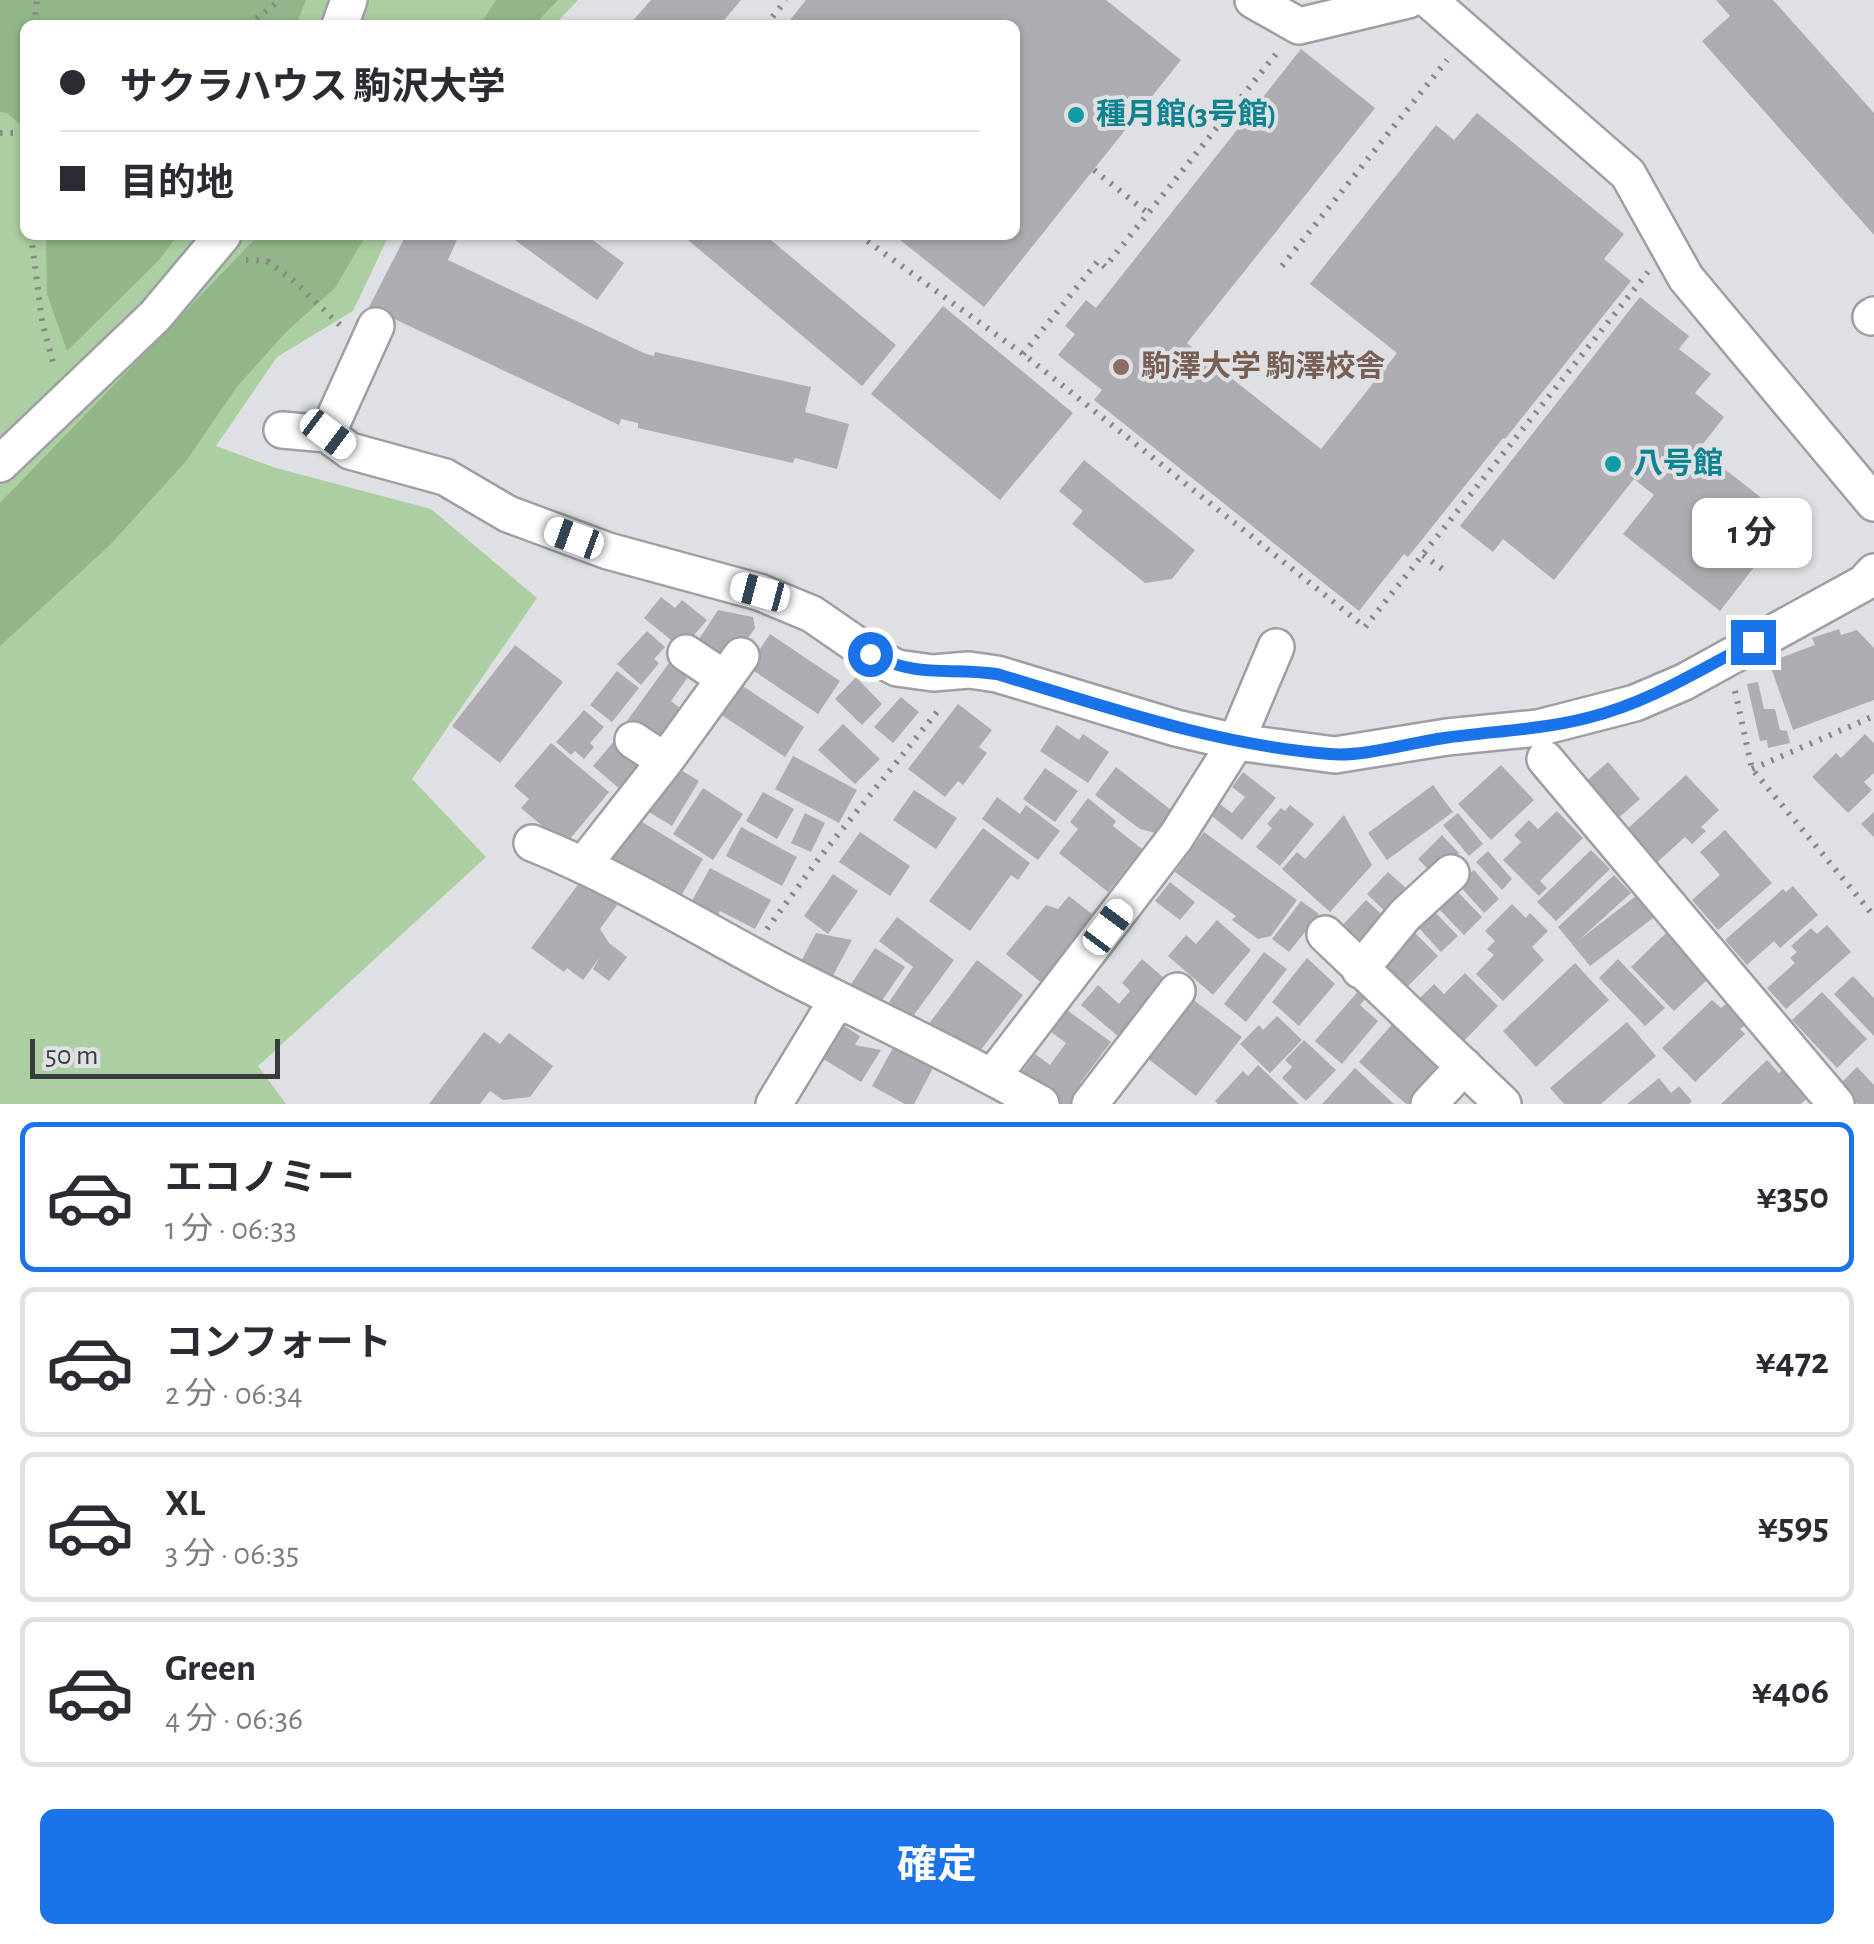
<!DOCTYPE html>
<html lang="ja">
<head>
<meta charset="utf-8">
<style>
	:root { --surface:#fff; --page:#f7f7f7; --text:#2b2b33; --muted:#7c7c81; --line:#e1e1e2; --accent:#1a73e8 }
	body { margin:0; font-family:"Alegreya Sans","Noto Sans JP",sans-serif; background:var(--page); color:var(--text); height:100vh; display:flex; flex-direction:column; font-size:38px; white-space:nowrap }
	* { box-sizing:border-box; margin:0 }
	p { font-size:32px; color:var(--muted) }
	.icon { flex:none; width:55px; height:55px; fill:none; stroke:currentColor; stroke-width:2; stroke-linecap:round; stroke-linejoin:round }
	.map { position:relative; height:1104px; overflow:hidden }
	.panel { display:flex; flex-direction:column; background:var(--surface); flex:1 }
	.panel>* { flex:none }
	.top-card { position:absolute; left:20px; top:20px; width:1000px; height:220px; border-radius:15px; box-shadow:0 2px 8px #0004; display:grid; align-content:center; height:220px; padding:0 40px; background:var(--surface) }
	.scale { position:absolute; left:30px; bottom:25px; width:250px; box-sizing:border-box; padding-left:10px; border:5px solid #3a3b3c; border-top:0; font-size:28px; line-height:35px; white-space:nowrap; color:#3a3b3c; -webkit-text-stroke:8px #dee0e3; paint-order:stroke }
	.end { position:absolute; width:45px; height:45px; margin:-22px; border:12px solid #1a73e8; background:#fff; box-shadow:0 0 0 5px #fff }
	.from { border-radius:50% }
	.bubble { position:absolute; height:70px; border-radius:15px; background:var(--surface); box-shadow:0 2px 8px #0004; font-size:32px; font-weight:700; line-height:70px; text-align:center }
	.car { position:absolute; width:30px; height:60px; margin:-30px -15px; border-radius:12px; box-shadow:0 0 8px 2px #0007; background:linear-gradient(#fff 24%,#345 0 40%,#fff 0 76%,#345 0 86%,#fff 0) }
	.top-card b { display:flex; align-items:center; gap:35px; height:95px; font-size:38px }
	.top-card b+b { border-top:2px solid var(--line) }
	.top-card i { width:25px; height:25px; background:var(--text) }
	ul { padding:18px 0 0; list-style:none }
	li { display:flex; align-items:center; gap:30px; height:150px; margin:0 20px 15px; padding:0 20px; border:5px solid var(--line); border-radius:15px }
	li div { flex:1 }
	li b { display:block; font-size:38px }
	li em { font-style:normal; font-weight:700 }
	li.active { border-color:var(--accent) }
	li>.icon { width:90px; height:90px; stroke-width:1.5 }
	.primary-button { display:flex; gap:20px; margin-top:auto; padding:20px 40px }
	.primary-button a { flex:1; height:115px; border-radius:15px; background:var(--accent); color:#fff; font-size:40px; font-weight:700; line-height:115px; text-align:center }
	.map>svg:first-child { display:block }
	.green { fill:#abcea2 }
	.forest { fill:#92b689 }
	.building { fill:#adadb1 }
	.lines { fill:none; stroke-linecap:round; stroke-linejoin:round }
	.minor-casing { stroke:#9e9fa3; stroke-width:40 }
	.path { stroke:#87888a; stroke-width:6; stroke-dasharray:2.5 8; stroke-linecap:butt }
	.minor { stroke:#fff; stroke-width:35 }
	.route { stroke:#1a73e8; stroke-width:12 }
	.culture-dot { fill:#0f9aa8; stroke:#dee0e3; stroke-width:4 }
	.education-dot { fill:#8d6e63; stroke:#dee0e3; stroke-width:4 }
	.labels { text-anchor:middle; dominant-baseline:central; stroke-width:8; stroke-linejoin:round; paint-order:stroke }
	.culture-label { font-size:30px; font-weight:bold; fill:#0d838f; stroke:#dee0e3; text-anchor:start }
	.education-label { font-size:30px; font-weight:bold; fill:#785e54; stroke:#dee0e3; text-anchor:start }
</style>
</head>
<body>
<div class="map">
<svg width="1874" height="1104" viewBox="0 0 1874 1104">
	<rect width="100%" height="100%" fill="#dee0e3"/>
	<path class="green" d="M0,0H578L554,25H25V235H389L353,311L277,357L216,446L276,468L431,509L537,598L412,779L486,857L258,1066L286,1104H0Z"/>
	<path class="forest" d="M0,0H306L296,25H25V129L7,113L0,112Z
		M496,0H558L534,25H480Z
		M46,235H178L159,260L67,351L47,294Z
		M259,235H366L335,288L286,332L236,388L187,460L110,545L0,646V503Z"/>
	<path class="building" d="M651,0H741L720,25H629Z
		M806,0H1106L1181,60L984,307L894,235H1015V25H786Z
		M1716,0H1773L1874,113V235L1702,41L1730,16Z
		M1301,49L1375,108L1187,343L1321,449L1397,353L1310,284L1436,125L1454,140L1477,113L1624,234L1604,259L1631,281L1505,439L1503,438L1408,557L1404,554L1359,611L1094,400L1102,390L1058,355L1075,334L1065,326L1086,300L1096,308Z
		M406,235H459L448,260L646,354L654,356L655,352L811,387L805,412L849,424L837,469L795,458L793,463L638,428V423L621,419L619,425L369,307Z
		M508,235H586L624,263L597,300Z
		M682,235H765L896,345L862,386Z
		M1640,297L1689,336L1679,349L1711,374L1695,393L1724,417L1699,449L1801,529L1772,565L1762,557L1720,611L1623,534L1654,495L1634,479L1554,580L1503,539L1493,552L1460,526Z
		M943,306L1073,413L1000,500L871,394Z
		M1084,460L1195,550L1172,579L1145,583L1072,524L1083,511L1059,491Z
		M661,597L675,608L682,600L707,620L688,642L676,644L644,618Z
		M718,610L753,617L755,628L744,644L713,656L696,644Z
		M1839,629L1841,635L1857,630L1874,648V700L1793,730L1769,662L1815,645L1812,638Z
		M647,631L665,647L654,659L659,663L641,685L617,664Z
		M770,634L840,681L818,714L748,667Z
		M515,645L563,682L500,763L452,726Z
		M669,663L688,677L671,701L684,711L657,749L624,725Z
		M617,671L639,688L612,722L590,705Z
		M856,677L882,704L862,725L835,699Z
		M734,680L804,727L785,757L714,710Z
		M1758,682L1764,709H1775L1780,730L1787,731L1790,743L1768,748L1767,740L1760,741L1747,684Z
		M901,697L919,712L893,743L874,727Z
		M958,704L992,730L979,747L987,753L963,785L958,781L945,797L908,769Z
		M584,710L604,727L590,743L594,747L584,759L575,751L571,755L556,742Z
		M843,724L880,759L855,784L818,750Z
		M1057,725L1079,740L1083,734L1109,752L1088,783L1040,751Z
		M1865,734L1874,743V773L1864,782L1872,790L1848,813L1812,777L1836,753L1841,758Z
		M616,739L645,765L622,791L593,766Z
		M551,743L609,792L565,845L521,808L529,799L514,786Z
		M793,756L857,790L839,823L775,789Z
		M1608,762L1640,799L1615,821L1583,784Z
		M671,764L699,781L672,826L644,809Z
		M1501,765L1534,800L1491,840L1458,804Z
		M1116,767L1175,813L1159,834L1140,829L1095,795Z
		M1045,768L1078,791L1055,822L1023,799Z
		M1243,772L1276,798L1242,840L1208,813L1217,802L1232,813L1245,797L1232,787Z
		M1686,775L1719,810L1701,827L1706,831L1692,844L1685,837L1653,866L1623,833Z
		M1433,785L1453,812L1387,860L1368,833Z
		M703,788L743,814L713,860L673,834Z
		M914,790L957,818L936,849L893,820Z
		M763,792L794,809L777,839L746,821Z
		M997,797L1020,814L1026,805L1060,831L1038,860L982,819Z
		M1088,798L1116,821L1113,826L1142,849L1108,892L1059,853L1078,829L1070,822Z
		M1290,805L1314,824L1280,866L1256,847L1272,828L1267,824L1281,808L1285,811Z
		M1557,811L1583,838L1540,881L1547,888L1539,896L1503,860L1521,842L1514,835L1529,820L1538,829Z
		M1874,812V837L1861,824Z
		M805,813L825,823L811,852L791,843Z
		M1458,813L1483,844L1469,856L1443,825Z
		M1344,815L1372,865L1330,912L1282,869L1297,852L1305,859Z
		M634,817L703,859L676,904L606,861Z
		M741,827L797,857L782,886L726,856Z
		M983,828L1030,863L1018,880L1011,875L970,931L929,901Z
		M1725,830L1772,883L1718,930L1692,900L1720,875L1700,852Z
		M860,832L910,866L890,896L839,862Z
		M1204,832L1297,900L1271,936L1258,939L1232,920L1236,916L1175,872Z
		M1442,835L1459,853L1435,876L1418,859Z
		M1591,850L1610,869L1556,921L1537,902Z
		M1488,851L1512,879L1502,890L1476,862Z
		M710,868L771,900L755,929L720,911L713,924L687,910Z
		M1474,870L1499,899L1484,913L1458,884Z
		M1388,872L1407,889L1390,916L1367,894Z
		M833,874L858,891L828,934L804,916Z
		M585,875L620,901L600,929L609,943L627,957L609,981L593,969L600,957L583,980L567,968L564,972L531,948Z
		M1614,875L1631,893L1579,940L1636,896L1653,918L1590,966L1558,927Z
		M1170,882L1195,902L1180,920L1155,901Z
		M1793,886L1818,915L1780,948L1774,941L1747,965L1725,940L1783,889L1786,892Z
		M1454,888L1482,917L1464,935L1436,906Z
		M1069,896L1097,918L1043,984L1006,954L1046,905L1058,909Z
		M1366,900L1389,921L1366,947L1354,936L1349,941L1337,931Z
		M1301,901L1319,914L1289,952L1272,939Z
		M1512,904L1526,918L1530,913L1548,931L1532,947L1544,960L1503,1001L1476,974L1494,955L1487,949L1495,941L1485,931Z
		M1433,910L1458,936L1441,952L1417,926Z
		M897,917L954,960L911,1019L889,1002L913,967L879,941Z
		M1217,920L1251,950L1213,995L1168,956L1186,935L1196,944Z
		M1827,925L1851,952L1786,1009L1767,988L1795,963L1790,958L1797,952L1791,946L1811,928L1817,934Z
		M1409,932L1415,933L1438,956L1407,987L1380,960Z
		M816,933L852,940L830,981L799,965Z
		M1666,933L1709,978L1674,1011L1631,967Z
		M875,948L905,967L877,1008L848,989Z
		M1264,952L1287,969L1246,1022L1224,1004Z
		M1307,958L1335,984L1299,1026L1272,1002Z
		M1142,959L1173,986L1125,1042L1081,1005L1098,985L1119,1004L1130,991L1122,983Z
		M1618,959L1665,1008L1645,1026L1599,978Z
		M977,960L1023,995L973,1060L928,1025Z
		M1575,963L1609,1000L1536,1067L1503,1031Z
		M1465,973L1498,1006L1458,1047L1414,1004L1434,984L1444,994Z
		M1853,976L1874,998V1036L1834,994Z
		M1360,989L1368,996L1360,1005L1378,1021L1342,1064L1315,1041Z
		M1822,992L1867,1039L1837,1068L1792,1020Z
		M1187,995L1242,1037L1196,1096L1142,1054Z
		M1712,1000L1721,1008L1728,1002L1748,1023L1740,1029L1745,1034L1695,1082L1662,1048Z
		M1067,1010L1111,1042L1080,1083L1088,1089L1075,1104H1057L1019,1076L1035,1054L1050,1065L1066,1043L1051,1032Z
		M1277,1016L1302,1040L1270,1073L1240,1044L1259,1025L1263,1030Z
		M836,1021L860,1036L855,1045L881,1050L861,1082L815,1054Z
		M1395,1021L1451,1072L1422,1104H1406L1359,1062Z
		M1627,1022L1656,1056L1601,1104H1564L1550,1088Z
		M484,1032L500,1044L509,1033L553,1066L530,1097L503,1100L490,1091L480,1104H429Z
		M1304,1040L1336,1070L1306,1101L1282,1078L1292,1067L1285,1060Z
		M894,1046L933,1068L914,1104H905L872,1086Z
		M1767,1060L1779,1073L1784,1069L1810,1095L1801,1104H1721Z
		M1258,1065L1299,1104H1218L1215,1101L1243,1071L1248,1076Z
		M1857,1067L1874,1085V1104H1857L1839,1085Z
		M1355,1068L1394,1104H1322Z
		M1659,1078L1671,1093L1679,1086L1692,1101L1689,1104H1627Z"/>
	<g class="lines">
		<g class="minor-casing">
			<path id="minor" d="M1253,0L1299,26L1408,0
				M1429,0L1628,174L1686,278L1874,503
				M340,25L349,0
				M1871,317L1874,315
				M282,430L327,434L350,451L445,477L508,514L608,551L759,592L812,614L870,654L897,668L933,673L969,670L997,674L1176,728L1236,742L1335,755L1447,737L1538,728L1635,703L1684,682L1864,583L1874,572
				M327,434L376,326
				M0,464L155,316L223,235
				M686,653L724,678
				M633,740L665,761
				M1545,759L1836,1104
				M532,843C619,878 700,928 783,972C869,1016 957,1056 1041,1104
				M584,864L665,761L741,656
				M1325,934L1503,1104
				M1360,970L1405,915L1451,873
				M993,1076L1176,837L1236,742L1276,647
				M774,1104L837,1000
				M1090,1104L1177,991
				M1429,1104L1464,1066"/>
		</g>
		<path class="path" d="M34,25L37,0
			M248,25L280,0
			M766,25L786,0
			M0,133H25
			M1094,170L1149,214
			M31,235L42,321L54,366
			M859,235L1023,354L1365,627L1648,272
			M246,260L267,261L294,281L343,328
			M1282,266L1447,60
			M1023,354L1098,261L1105,267L1280,49
			M1423,555L1448,573
			M1735,691L1752,769L1874,916
			M1752,769L1874,716
			M767,929L820,857L941,707"/>
		<use href="#minor" class="minor"/>
	</g>
	<g class="lines">
		<path class="route" d="M870,654C920,679 946,667 997,674C1107,707 1215,745 1330,754C1364,757 1409,743 1444,738C1492,731 1540,730 1587,718C1648,703 1698,671 1753,642"/>
	</g>
	<g class="culture-dot">
		<circle cx="1076" cy="115" r="10"/>
		<circle cx="1613" cy="464" r="10"/>
	</g>
	<circle class="education-dot" cx="1121" cy="367" r="10"/>
	<g class="labels">
		<g class="culture-label">
			<text x="1096" y="115">種月館(3号館)</text>
			<text x="1633" y="464">八号館</text>
		</g>
		<g class="education-label">
			<text x="1141" y="367">駒澤大学 駒澤校舎</text>
		</g>
	</g>
</svg>
<div class="scale">50 m</div>
<i class="end from" style="left:870px;top:654px"></i>
<i class="end" style="left:1753px;top:642px"></i>
<div class="bubble" style="left:1692px;top:498px;width:120px">1 分</div>
<i class="car" style="left:328px;top:434px;rotate:127deg"></i>
<i class="car" style="left:574px;top:538px;rotate:290deg"></i>
<i class="car" style="left:760px;top:592px;rotate:285deg"></i>
<i class="car" style="left:1108px;top:927px;rotate:37deg"></i>
<div class="top-card">
<b><i class="from"></i>サクラハウス 駒沢大学</b>
<b><i></i>目的地</b>
</div>
</div>
<section class="panel">
<ul>
<li class="active"><svg class="icon" aria-label="car" viewBox="0 0 24 24"><path d="M5 17H2v-5l4-1 3-4h7l3 4 3 1v5h-3M9 17h6M6 11h13"/><circle cx="7" cy="17" r="2"/><circle cx="17" cy="17" r="2"/></svg><div><b>エコノミー</b><p>1 分 · 06:33</p></div><em>¥350</em></li>
<li><svg class="icon" aria-label="car" viewBox="0 0 24 24"><path d="M5 17H2v-5l4-1 3-4h7l3 4 3 1v5h-3M9 17h6M6 11h13"/><circle cx="7" cy="17" r="2"/><circle cx="17" cy="17" r="2"/></svg><div><b>コンフォート</b><p>2 分 · 06:34</p></div><em>¥472</em></li>
<li><svg class="icon" aria-label="car" viewBox="0 0 24 24"><path d="M5 17H2v-5l4-1 3-4h7l3 4 3 1v5h-3M9 17h6M6 11h13"/><circle cx="7" cy="17" r="2"/><circle cx="17" cy="17" r="2"/></svg><div><b>XL</b><p>3 分 · 06:35</p></div><em>¥595</em></li>
<li><svg class="icon" aria-label="car" viewBox="0 0 24 24"><path d="M5 17H2v-5l4-1 3-4h7l3 4 3 1v5h-3M9 17h6M6 11h13"/><circle cx="7" cy="17" r="2"/><circle cx="17" cy="17" r="2"/></svg><div><b>Green</b><p>4 分 · 06:36</p></div><em>¥406</em></li>
</ul>
<div class="primary-button"><a>確定</a></div>
</section>
</body>
</html>
